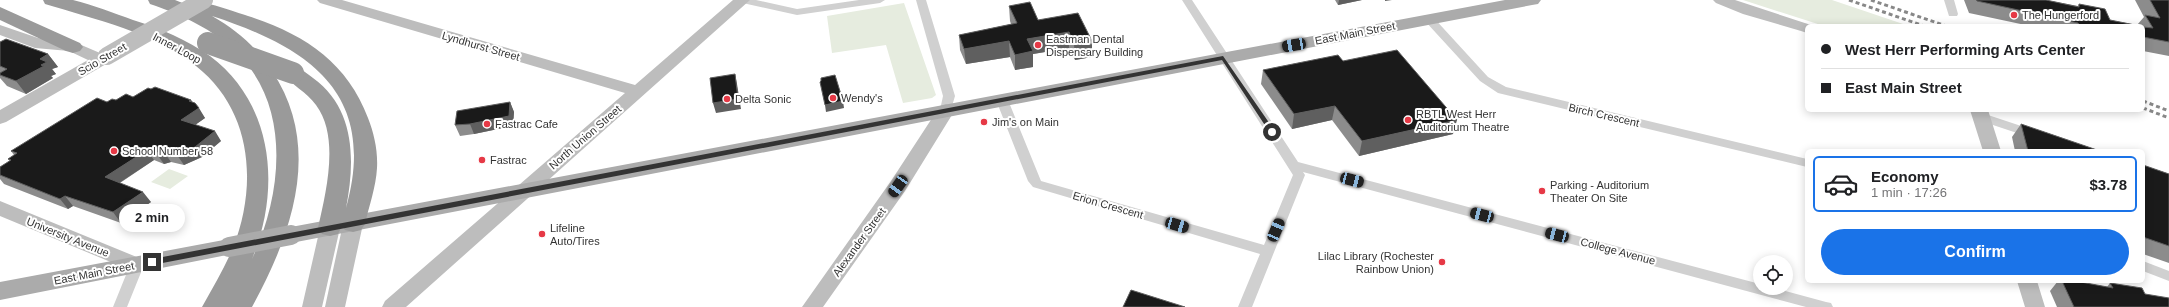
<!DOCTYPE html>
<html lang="en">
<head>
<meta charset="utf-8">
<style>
	:root { --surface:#fff; --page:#f6f6f6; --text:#202124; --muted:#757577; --line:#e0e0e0; --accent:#1a73e8 }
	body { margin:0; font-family:Arial,sans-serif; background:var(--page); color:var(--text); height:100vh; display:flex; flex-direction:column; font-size:15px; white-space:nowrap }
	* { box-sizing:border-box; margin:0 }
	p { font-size:13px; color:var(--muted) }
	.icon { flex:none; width:22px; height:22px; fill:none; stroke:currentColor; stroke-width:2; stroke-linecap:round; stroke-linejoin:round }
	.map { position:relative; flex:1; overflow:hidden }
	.side { position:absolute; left:1805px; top:149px; width:340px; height:134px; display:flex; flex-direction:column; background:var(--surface); border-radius:6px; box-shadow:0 2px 10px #0003 }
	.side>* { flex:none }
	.top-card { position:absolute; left:1805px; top:24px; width:340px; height:88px; border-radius:6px; box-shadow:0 2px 10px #0003; display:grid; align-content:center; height:88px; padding:0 16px; background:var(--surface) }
	.controls { position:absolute; left:1753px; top:255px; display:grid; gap:8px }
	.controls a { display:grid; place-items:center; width:40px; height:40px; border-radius:50%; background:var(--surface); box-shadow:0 2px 10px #0003; font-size:20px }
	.end { position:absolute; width:18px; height:18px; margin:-9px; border:5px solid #333; background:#fff; box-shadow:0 0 0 2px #fff }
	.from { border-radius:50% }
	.bubble { position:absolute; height:28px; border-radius:14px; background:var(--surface); box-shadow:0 2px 10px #0003; font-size:13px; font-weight:600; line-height:28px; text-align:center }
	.car { position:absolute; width:12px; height:24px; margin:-12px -6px; border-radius:5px; box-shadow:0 0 3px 1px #0007; background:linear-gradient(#222 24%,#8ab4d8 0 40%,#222 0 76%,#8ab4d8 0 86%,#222 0) }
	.top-card b { display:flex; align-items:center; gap:14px; height:38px; font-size:15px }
	.top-card b+b { border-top:1px solid var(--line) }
	.top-card i { width:10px; height:10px; background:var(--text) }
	ul { padding:7px 0 0; list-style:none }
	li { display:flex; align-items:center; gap:12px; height:56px; margin:0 8px 6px; padding:0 8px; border:2px solid transparent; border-radius:6px }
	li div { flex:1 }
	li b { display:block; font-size:15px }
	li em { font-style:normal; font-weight:600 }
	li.on { border-color:var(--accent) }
	li>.icon { width:36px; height:36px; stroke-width:1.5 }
	.primary-button { display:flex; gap:8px; margin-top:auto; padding:8px 16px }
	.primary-button a { flex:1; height:46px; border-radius:24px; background:var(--accent); color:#fff; font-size:16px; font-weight:600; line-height:46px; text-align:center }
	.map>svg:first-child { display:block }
	.green { fill:#e6ecdf }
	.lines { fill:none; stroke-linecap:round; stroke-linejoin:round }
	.street { fill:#d0d0d0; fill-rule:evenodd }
	.secondary { fill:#bdbdbd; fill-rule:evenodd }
	.primary { fill:#ababab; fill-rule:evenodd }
	.highway { fill:#9a9a9a; fill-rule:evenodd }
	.rail { stroke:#888; stroke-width:3; stroke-dasharray:4 3; stroke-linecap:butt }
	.secondary-bridge { stroke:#bdbdbd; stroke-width:18 }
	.primary-bridge { stroke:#ababab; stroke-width:20 }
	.highway-bridge { stroke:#9a9a9a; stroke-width:22 }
	.wall { fill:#8c8c8c }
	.shaded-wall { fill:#5f5f5f }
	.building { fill:#1a1a1a; stroke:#5f5f5f }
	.route { fill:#333 }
	.poi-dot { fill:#e63946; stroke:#fff; stroke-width:1.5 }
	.labels { text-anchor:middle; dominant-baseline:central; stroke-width:4; stroke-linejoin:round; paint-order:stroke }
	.poi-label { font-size:11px; fill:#333; stroke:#fff; text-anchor:start }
	.street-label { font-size:11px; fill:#333; stroke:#fff }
</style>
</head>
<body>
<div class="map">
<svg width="2169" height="307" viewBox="0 0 2169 307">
	<rect width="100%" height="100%" fill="#fff"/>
	<path class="green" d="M1743,0H1832L1909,26H1824Z
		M904,3L936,95L932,98L903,103L886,45L832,53L827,16Z
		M169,169L188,176L170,189L151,182Z"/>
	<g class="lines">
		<path class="street" d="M737,0H756L797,9L859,0H885L880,3L797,15L738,2Z
			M916,0H926L955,96L950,113L946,114L940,110L943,96Z
			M1182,0H1192L1298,162L1760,284V288H1774L1826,302L1831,303L1833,307H1806L1303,172L1305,175L1252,307H1238L1260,254L1033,187L1028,181L996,100L1002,96L1008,100L1041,181L1264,245L1293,175Z
			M1944,0H1954L1958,14L1957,16H1949Z
			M1429,16L1433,17L1488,77L1506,87L1807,159V167L1498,93L1480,81L1425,21L1424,19Z
			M1982,113L2036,131L2038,134L2032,138L1978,120L1976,117Z
			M137,260L142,262L144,265L127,307H113L130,265L132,262Z
			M2143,261L2169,271V281L2143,271Z"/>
		<path class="secondary" d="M317,0H342L635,85L733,0H750L406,307H382L385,301L625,93L320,3Z
			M1713,0H1735L1814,26H1807V33L1801,31L1743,14L1716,3Z
			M0,25L38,38L79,44L100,53L107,51L113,52L115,56L113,60L6,122L0,124V110L88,60L69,51L35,48L0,35Z
			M946,104L952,106L955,110L905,191L823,307H802L891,181L940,106Z
			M1970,110H1988L2001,151H1983Z
			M0,201L144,260L147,265L144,270L137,272L130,270L0,216Z
			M353,217L360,219L363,224L345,307H325L343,224L346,219Z
			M330,221L337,223L340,228L322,307H302L320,228L323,223Z
			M2017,281H2037L2045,307H2025Z"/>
		<path class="primary" d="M1505,0H1541L1538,4L1532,5L291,243L283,240L280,235L283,230L291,227Z
			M229,239L237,241L240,247L237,253L0,300V282Z"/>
		<path class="highway" d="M43,0C52,0 63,0 73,0C93,5 114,13 133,20C160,28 187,40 210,56C274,104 281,189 252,259C282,195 292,107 237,53C213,29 182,15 150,4L148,0H175L185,4L187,1C203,0 233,11 248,16C304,34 347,62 368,118C374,133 378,151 377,168C376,187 369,206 365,224L361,230L353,232L345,230L342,226L338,234L330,236L322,234L318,228C326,192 340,137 316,105C307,92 291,85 283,73L286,69C298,65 304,71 313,78C356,109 355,162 346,208C378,94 310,48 212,16C237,30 256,47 272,71C323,147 292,234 252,307H202C213,287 224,269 233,248C258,184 252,110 196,66C156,33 94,19 45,4Z
			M0,7L80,43L83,47L80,51L73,53L66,51L0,20Z"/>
		<path class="rail" d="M1849,0L1924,26
			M1871,0L1946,26
			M2143,101L2169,111
			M2143,108L2169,118"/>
		<path class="secondary-bridge" d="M107,56L204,0"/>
		<path class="primary-bridge" d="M229,247L291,235"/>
		<path class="highway-bridge" d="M208,43L293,73"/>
	</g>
	<path class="wall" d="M1335,0H1362L1338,5Z
		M1964,0H2046L2078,6L2079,4L2110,20L2137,25L2144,17L2135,0H2169V56L2143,51V26H2030L1969,13Z
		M1009,6L1038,20L1092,41V57L1075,60L1069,48L1033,54V67L1015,70L1010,57L966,64L960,50L959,35L1011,24L1010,21Z
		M0,42L48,54L58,67L52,69L56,74L51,76L53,78L26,94L7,86L0,78Z
		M1343,61L1453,134L1359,156L1332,120L1292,129L1261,84L1263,70Z
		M151,89L191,100L205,118L195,125L221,141L202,157L184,165L171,162L164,164L154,160L120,183L151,202L121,223L73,206L68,209L4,184L0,179V167L10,161L8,159L14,155L11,151L107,102L133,97Z
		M510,102L514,112L513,126L474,134L460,136L455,125Z
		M2021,124L2100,151H2015L2012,137Z
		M2143,165L2169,174V263L2143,254Z
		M2058,281H2075L2107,287L2110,283L2145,294L2169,307H2057L2050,291Z"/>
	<path class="shaded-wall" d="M1339,0H1362L1338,5Z
		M1385,0H1392L1385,1Z
		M1069,32V48L1033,54V67L1015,70V55L1027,39Z
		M1009,41L1010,57L966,64L964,49Z
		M1092,41V57L1075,60L1074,44Z
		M48,54L58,67L52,69L56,74L51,76L53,78L26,94L16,81L41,65L40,59Z
		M735,74L737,84L741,109L716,113L713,103Z
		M191,100L197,109L199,108L205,118L188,130L181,120L189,101Z
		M843,101L844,108L826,112L825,105Z
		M510,102L514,112L513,126L474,134L470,124Z
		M1335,106L1332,120L1292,129L1294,114Z
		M1457,120L1453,134L1359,156L1362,141Z
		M215,131L221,141L202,157L184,165L177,155Z
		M147,150L154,160L113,187L105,177Z
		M164,152L171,162L164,164L156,153Z
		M143,192L151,202L121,223L113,212Z
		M65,196L73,206L68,209L60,199Z"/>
	<path class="building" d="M1976,0H2046L2079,7V4L2105,9L2110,20L2140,26H2083L2080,25L2078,23L1977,1Z
		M2150,0H2169V42L2143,37V27L2153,28L2145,15L2160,18Z
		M1030,2L1038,20L1078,13L1092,41L1074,44L1069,32L1027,39L1033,51L1015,55L1009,41L964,49L959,35L1017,23L1009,6Z
		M6,39L48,54L40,59L47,62L41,65L44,66L16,81L0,75V73L7,69L0,66V42Z
		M1397,50L1457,120L1362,141L1335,106L1294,114L1263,70L1338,55L1343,61Z
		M735,74L738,99L713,103L710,78Z
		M835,75L843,101L825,105L820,82L821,81V78Z
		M155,87L191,100L189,101L195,103L199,108L181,120L215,131L195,147L177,155L164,152L156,153L147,150L105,177L143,192L113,212L65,196L60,199L0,175V167L11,160L8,159L17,153L11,151L97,98L107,102L112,99L116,100L126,94L133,97L148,88L151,89Z
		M510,102L509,116L470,124L455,125L457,111Z
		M2021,124L2100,151H2028Z
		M2143,165L2169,174V246L2143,237Z
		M2062,281H2075L2113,288L2110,283L2142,288L2145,294L2169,298V307H2074Z
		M1131,290L1185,307H1123Z"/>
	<path class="route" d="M1223,56L1274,130V133H1270L1222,60L152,265L148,262L152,259Z"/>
	<g class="poi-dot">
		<circle cx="2014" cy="15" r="4"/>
		<circle cx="1038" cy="45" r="4"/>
		<circle cx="833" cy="98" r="4"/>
		<circle cx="727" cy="99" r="4"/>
		<circle cx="1408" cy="120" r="4"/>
		<circle cx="984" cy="122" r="4"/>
		<circle cx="487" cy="124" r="4"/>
		<circle cx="114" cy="151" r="4"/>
		<circle cx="482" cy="160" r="4"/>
		<circle cx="1542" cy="191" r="4"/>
		<circle cx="542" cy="234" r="4"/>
		<circle cx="1442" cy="262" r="4"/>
	</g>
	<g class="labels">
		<g class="poi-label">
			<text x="2022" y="15">The Hungerford</text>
			<text x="1046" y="39">Eastman Dental<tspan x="1046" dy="13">Dispensary Building</tspan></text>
			<text x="841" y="98">Wendy's</text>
			<text x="735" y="99">Delta Sonic</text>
			<text x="1416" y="114">RBTL West Herr<tspan x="1416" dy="13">Auditorium Theatre</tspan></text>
			<text x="992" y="122">Jim's on Main</text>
			<text x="495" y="124">Fastrac Cafe</text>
			<text x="122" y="151">School Number 58</text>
			<text x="490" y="160">Fastrac</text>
			<text x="1550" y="185">Parking - Auditorium<tspan x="1550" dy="13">Theater On Site</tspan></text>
			<text x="550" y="228">Lifeline<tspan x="550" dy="13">Auto/Tires</tspan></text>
			<text x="1434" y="256" text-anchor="end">Lilac Library (Rochester<tspan x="1434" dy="13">Rainbow Union)</tspan></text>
		</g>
		<g class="street-label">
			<text transform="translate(1355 33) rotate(-11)">East Main Street</text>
			<text transform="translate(481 46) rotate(16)">Lyndhurst Street</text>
			<text transform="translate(177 48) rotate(28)">Inner Loop</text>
			<text transform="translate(102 59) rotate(-30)">Scio Street</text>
			<text transform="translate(1604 115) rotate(13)">Birch Crescent</text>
			<text transform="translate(585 137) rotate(-41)">North Union Street</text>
			<text transform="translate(1108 205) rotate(16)">Erion Crescent</text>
			<text transform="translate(68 237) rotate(22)">University Avenue</text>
			<text transform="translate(859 242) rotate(-54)">Alexander Street</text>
			<text transform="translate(1618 251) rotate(15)">College Avenue</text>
			<text transform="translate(94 273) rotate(-11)">East Main Street</text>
		</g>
	</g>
</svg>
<div class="controls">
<a><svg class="icon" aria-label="locate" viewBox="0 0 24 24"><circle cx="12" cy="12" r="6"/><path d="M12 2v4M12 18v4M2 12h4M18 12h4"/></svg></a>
</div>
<i class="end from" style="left:1272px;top:132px"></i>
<i class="end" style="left:152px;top:262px"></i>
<div class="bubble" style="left:119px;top:204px;width:66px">2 min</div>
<i class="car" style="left:1294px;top:45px;rotate:260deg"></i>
<i class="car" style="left:1352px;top:180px;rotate:105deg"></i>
<i class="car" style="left:898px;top:186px;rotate:215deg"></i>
<i class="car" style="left:1482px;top:215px;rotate:285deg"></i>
<i class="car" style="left:1177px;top:225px;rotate:106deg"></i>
<i class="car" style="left:1276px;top:230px;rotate:23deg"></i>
<i class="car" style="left:1557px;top:235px;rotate:285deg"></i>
<div class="top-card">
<b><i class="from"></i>West Herr Performing Arts Center</b>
<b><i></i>East Main Street</b>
</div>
<section class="side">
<ul>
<li class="on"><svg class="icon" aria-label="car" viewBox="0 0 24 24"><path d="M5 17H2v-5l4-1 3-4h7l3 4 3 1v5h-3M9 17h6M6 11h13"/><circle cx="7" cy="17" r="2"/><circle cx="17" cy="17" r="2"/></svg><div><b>Economy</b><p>1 min · 17:26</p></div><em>$3.78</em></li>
</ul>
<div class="primary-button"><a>Confirm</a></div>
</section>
</div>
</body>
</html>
